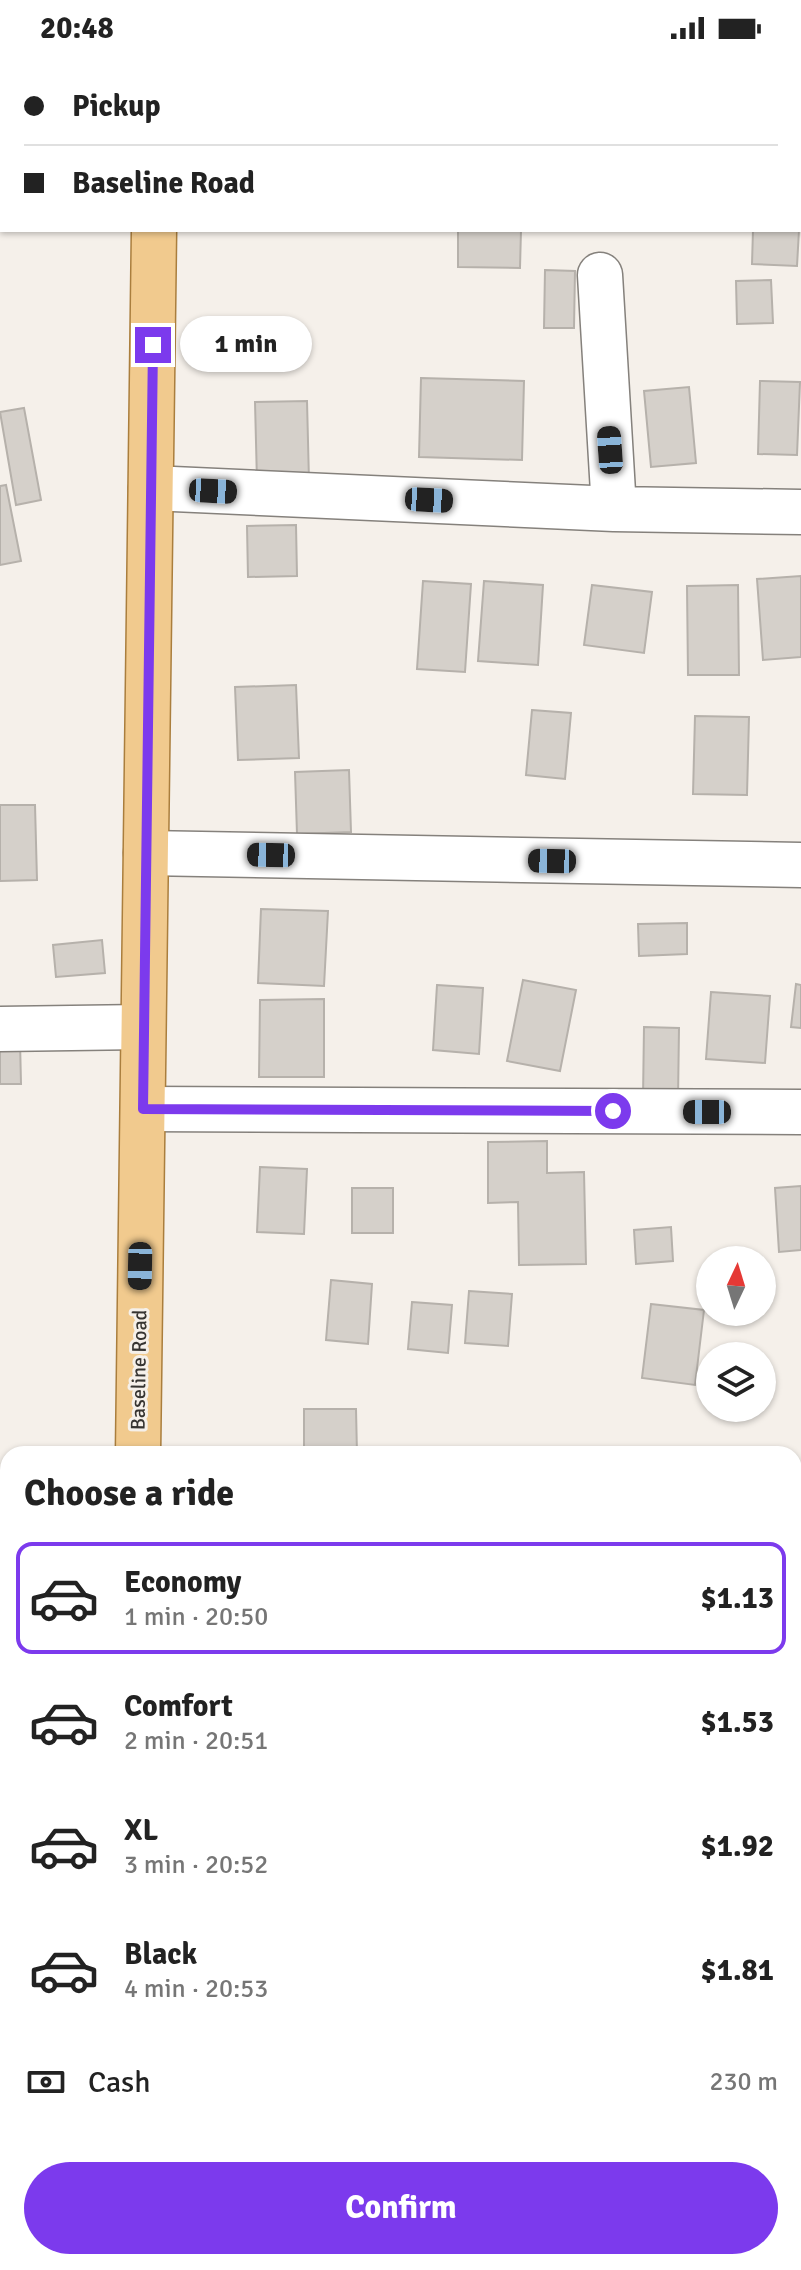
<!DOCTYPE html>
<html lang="en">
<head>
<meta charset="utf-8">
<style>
	:root { --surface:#fff; --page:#f2f2f2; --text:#222; --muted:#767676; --line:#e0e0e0; --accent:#7c3aed }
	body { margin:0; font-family:Signika,sans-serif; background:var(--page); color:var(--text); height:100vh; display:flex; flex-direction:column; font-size:30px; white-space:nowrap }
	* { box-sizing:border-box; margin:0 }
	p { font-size:26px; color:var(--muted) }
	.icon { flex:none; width:44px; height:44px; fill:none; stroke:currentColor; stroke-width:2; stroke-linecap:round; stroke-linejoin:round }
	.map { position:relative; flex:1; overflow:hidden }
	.panel { position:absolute; left:0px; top:1390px; width:802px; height:824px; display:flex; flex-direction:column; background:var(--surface); border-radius:24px 24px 0 0; box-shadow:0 2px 6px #0004 }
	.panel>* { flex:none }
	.banner { position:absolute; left:0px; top:0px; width:802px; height:176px; box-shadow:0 2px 6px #0004; display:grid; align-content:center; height:176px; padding:0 24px; background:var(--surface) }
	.needle { width:52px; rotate:4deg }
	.buttons { position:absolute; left:696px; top:1190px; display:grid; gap:16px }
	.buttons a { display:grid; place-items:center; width:80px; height:80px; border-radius:50%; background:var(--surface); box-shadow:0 2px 6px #0004; font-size:40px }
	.end { position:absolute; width:36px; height:36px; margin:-18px; border:10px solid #7c3aed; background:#fff; box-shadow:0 0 0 4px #fff }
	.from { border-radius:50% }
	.bubble { position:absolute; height:56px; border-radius:28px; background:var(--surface); box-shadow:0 2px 6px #0004; font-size:26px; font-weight:700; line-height:56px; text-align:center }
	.car { position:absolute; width:24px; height:48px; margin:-24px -12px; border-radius:10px; box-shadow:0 0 6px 2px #0007; background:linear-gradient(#222 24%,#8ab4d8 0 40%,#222 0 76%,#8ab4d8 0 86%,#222 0) }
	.banner b { display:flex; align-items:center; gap:28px; height:76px; font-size:30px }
	.banner b+b { border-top:2px solid var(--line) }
	.banner i { width:20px; height:20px; background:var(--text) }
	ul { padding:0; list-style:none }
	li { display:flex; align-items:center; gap:24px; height:112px; margin:0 16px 12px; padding:0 8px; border:4px solid transparent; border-radius:16px }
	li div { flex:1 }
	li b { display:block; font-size:30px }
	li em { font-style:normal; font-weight:700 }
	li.selected { border-color:var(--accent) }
	li>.icon { width:72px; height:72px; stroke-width:1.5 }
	h2 { padding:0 24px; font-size:36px; line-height:96px }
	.pay { display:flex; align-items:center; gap:20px; height:88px; padding:0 24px; font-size:30px }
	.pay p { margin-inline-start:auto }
	.primary-button { display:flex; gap:16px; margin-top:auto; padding:16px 24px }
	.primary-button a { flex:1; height:92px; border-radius:48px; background:var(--accent); color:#fff; font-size:32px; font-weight:700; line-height:92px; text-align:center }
	.status { display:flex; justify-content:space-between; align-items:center; height:56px; padding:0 40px; background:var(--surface); direction:ltr }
	.status svg { height:22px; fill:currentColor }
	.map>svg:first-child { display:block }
	.building { fill:#d5d0ca; stroke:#b6b1ab; stroke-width:2 }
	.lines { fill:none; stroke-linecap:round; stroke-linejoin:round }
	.minor-casing { stroke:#85817c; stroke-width:47 }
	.major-casing { stroke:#aa7e3d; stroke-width:47 }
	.minor { stroke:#fff; stroke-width:44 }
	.major { stroke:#f1ca8e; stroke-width:44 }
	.route { stroke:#7c3aed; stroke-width:10 }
	.labels { text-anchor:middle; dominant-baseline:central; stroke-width:6; stroke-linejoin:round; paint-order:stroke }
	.street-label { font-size:20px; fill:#363431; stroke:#f5f0ea }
</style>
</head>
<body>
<div class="status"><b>20:48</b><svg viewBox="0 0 49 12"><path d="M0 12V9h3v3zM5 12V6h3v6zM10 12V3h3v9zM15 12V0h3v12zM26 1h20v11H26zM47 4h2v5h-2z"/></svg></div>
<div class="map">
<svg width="801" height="2214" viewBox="0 0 801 2214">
	<rect width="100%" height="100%" fill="#f5f0ea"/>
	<path class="building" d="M612,0H667V2Z
		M458,174H521L520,212L458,211Z
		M753,174H799L797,210L752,208Z
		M545,214L575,215L574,272H544Z
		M771,224L773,267L737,268L736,225Z
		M421,322L524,325L522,404L419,401Z
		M760,325L800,326L797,399L758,398Z
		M689,331L696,407L651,411L644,335Z
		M307,345L309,425L257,426L255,346Z
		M24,352L41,444L16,449L0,356Z
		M6,429L21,505L0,509V430Z
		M296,469L297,520L248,521L247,470Z
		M801,520V601L763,604L757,523Z
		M423,525L471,528L465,616L417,613Z
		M484,525L543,529L538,609L478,605Z
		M592,529L652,536L644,597L584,589Z
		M738,529L739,619H688L687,530Z
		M296,629L299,702L238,704L235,631Z
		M532,654L571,657L565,723L526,719Z
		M695,660L749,661L747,739L693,738Z
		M349,714L351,776L297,778L295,716Z
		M0,749H35L37,824L0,825Z
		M261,853L328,855L324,930L258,927Z
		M687,867V898L639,900L638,868Z
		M102,884L105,917L56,921L53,889Z
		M523,924L576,934L560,1015L507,1005Z
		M796,928L801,929V972L791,971Z
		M437,929L483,932L479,998L433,994Z
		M711,936L770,940L765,1007L706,1003Z
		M324,943V1021H259L260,944Z
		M644,971L679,972L678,1043L643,1042Z
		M0,985H20L21,1028H0Z
		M547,1085V1117L584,1116L586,1208L519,1209L518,1146L488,1147V1086Z
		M260,1111L307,1113L304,1178L257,1176Z
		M801,1130V1194L779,1196L775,1132Z
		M352,1132H393V1177H352Z
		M671,1171L673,1205L636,1208L634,1174Z
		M331,1224L372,1228L368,1288L326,1284Z
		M469,1235L512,1238L508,1290L465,1287Z
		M412,1246L452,1249L448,1297L408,1293Z
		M651,1248L704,1254L695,1329L642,1322Z
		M304,1353H356L357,1398H304Z
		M794,1434H801V1489H794Z
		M581,2206H637V2214H581Z
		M704,2206H765L764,2214H703Z"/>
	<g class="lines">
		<g class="minor-casing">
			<path id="minor" d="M0,2L4,0
				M600,219L614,453
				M151,432L614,453L801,456
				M146,797L801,809
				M0,973L143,971
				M143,1053L801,1056
				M794,1546H801
				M794,2010L801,2011"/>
		</g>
		<g class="major-casing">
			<path id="major" d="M157,2V0
				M138,1398L154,174
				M127,2214V2206"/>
		</g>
		<use href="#minor" class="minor"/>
		<use href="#major" class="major"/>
	</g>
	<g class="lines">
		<path class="route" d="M153,289L143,1053L613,1055"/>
	</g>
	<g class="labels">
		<g class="street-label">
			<text transform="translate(139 1314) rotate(-89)">Baseline Road</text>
		</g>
	</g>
</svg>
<div class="buttons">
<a><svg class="needle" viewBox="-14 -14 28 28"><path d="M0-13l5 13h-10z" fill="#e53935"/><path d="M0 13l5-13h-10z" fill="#767676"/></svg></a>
<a><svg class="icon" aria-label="layers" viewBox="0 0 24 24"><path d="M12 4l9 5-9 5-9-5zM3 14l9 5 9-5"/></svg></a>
</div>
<i class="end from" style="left:613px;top:1055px"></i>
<i class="end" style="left:153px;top:289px"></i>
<div class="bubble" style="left:180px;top:260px;width:132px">1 min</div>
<i class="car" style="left:610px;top:394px;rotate:356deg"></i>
<i class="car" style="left:213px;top:435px;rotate:93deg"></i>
<i class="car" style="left:429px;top:444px;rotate:93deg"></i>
<i class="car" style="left:271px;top:799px;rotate:271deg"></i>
<i class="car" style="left:552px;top:805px;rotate:271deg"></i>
<i class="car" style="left:707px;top:1056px;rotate:270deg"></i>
<i class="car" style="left:140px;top:1210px;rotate:181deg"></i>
<div class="banner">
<b><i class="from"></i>Pickup</b>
<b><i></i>Baseline Road</b>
</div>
<section class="panel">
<h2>Choose a ride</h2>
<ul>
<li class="selected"><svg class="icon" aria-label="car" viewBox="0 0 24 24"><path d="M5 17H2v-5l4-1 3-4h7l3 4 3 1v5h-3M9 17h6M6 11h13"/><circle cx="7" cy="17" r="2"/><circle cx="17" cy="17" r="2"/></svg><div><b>Economy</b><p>1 min · 20:50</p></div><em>$1.13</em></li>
<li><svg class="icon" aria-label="car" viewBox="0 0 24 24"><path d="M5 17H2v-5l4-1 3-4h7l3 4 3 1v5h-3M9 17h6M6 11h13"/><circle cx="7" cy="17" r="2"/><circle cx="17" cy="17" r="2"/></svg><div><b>Comfort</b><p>2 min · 20:51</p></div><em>$1.53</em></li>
<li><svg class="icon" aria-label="car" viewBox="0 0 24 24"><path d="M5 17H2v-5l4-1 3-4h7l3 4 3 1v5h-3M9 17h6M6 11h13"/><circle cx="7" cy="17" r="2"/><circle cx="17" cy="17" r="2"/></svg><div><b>XL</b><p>3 min · 20:52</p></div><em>$1.92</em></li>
<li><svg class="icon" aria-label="car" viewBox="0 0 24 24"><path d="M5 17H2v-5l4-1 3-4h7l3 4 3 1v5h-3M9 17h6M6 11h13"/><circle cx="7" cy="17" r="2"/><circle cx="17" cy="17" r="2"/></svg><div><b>Black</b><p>4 min · 20:53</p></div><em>$1.81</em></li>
</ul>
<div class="pay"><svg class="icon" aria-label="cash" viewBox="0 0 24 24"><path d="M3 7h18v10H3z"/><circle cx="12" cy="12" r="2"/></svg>Cash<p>230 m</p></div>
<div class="primary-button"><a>Confirm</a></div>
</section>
</div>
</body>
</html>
